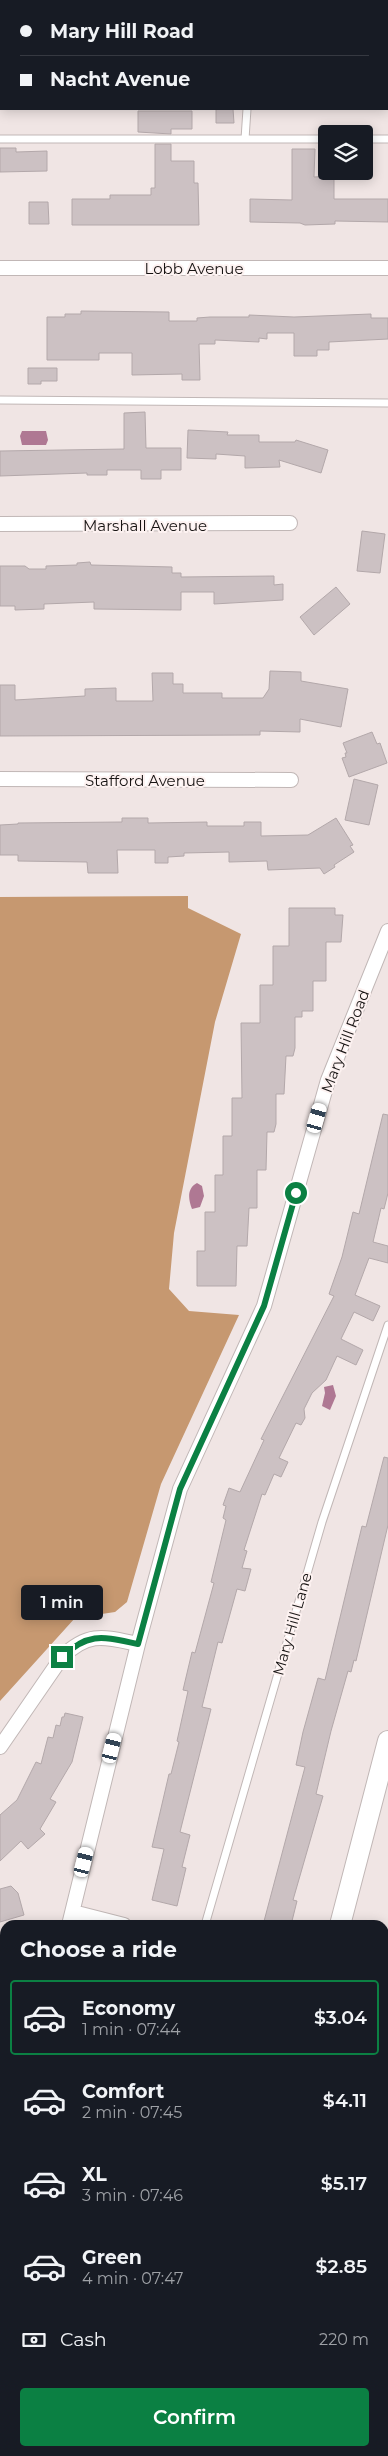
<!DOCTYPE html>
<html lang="en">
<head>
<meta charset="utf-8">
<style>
	:root { --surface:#171b24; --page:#20242c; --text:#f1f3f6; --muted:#9ea1a6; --line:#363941; --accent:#0b8043 }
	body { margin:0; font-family:Montserrat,sans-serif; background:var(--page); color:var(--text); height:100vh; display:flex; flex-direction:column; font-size:19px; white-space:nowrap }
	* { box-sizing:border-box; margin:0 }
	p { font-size:16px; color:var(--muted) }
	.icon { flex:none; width:28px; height:28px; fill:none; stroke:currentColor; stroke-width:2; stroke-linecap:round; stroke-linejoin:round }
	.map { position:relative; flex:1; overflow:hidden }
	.details { position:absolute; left:0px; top:1920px; width:389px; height:536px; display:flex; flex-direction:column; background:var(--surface); border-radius:15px 15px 0 0; box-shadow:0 2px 12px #0003 }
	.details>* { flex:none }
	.hud { position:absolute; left:0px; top:0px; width:389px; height:110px; box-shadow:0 2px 12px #0003; display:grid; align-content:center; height:110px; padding:0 20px; background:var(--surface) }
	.controls { position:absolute; left:318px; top:125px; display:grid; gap:10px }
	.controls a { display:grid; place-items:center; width:55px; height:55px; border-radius:5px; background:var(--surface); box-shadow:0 2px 12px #0003; font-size:25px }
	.end { position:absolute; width:22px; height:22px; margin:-11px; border:6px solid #0b8043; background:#fff; box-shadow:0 0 0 2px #fff }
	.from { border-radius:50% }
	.bubble { position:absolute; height:35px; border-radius:5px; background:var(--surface); box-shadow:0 2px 12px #0003; font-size:16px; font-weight:600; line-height:35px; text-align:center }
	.car { position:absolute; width:15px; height:30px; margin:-15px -8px; border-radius:6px; box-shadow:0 0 4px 1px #0007; background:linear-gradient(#fff 24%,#345 0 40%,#fff 0 76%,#345 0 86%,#fff 0) }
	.hud b { display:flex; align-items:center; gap:18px; height:48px; font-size:19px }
	.hud b+b { border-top:1px solid var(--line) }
	.hud i { width:12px; height:12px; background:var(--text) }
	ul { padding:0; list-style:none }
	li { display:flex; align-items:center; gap:15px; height:75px; margin:0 10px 8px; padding:0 10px; border:2px solid transparent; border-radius:5px }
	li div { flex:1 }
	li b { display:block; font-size:19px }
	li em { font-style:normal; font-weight:600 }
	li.current { border-color:var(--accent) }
	li>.icon { width:45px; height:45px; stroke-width:1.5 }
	h2 { padding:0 20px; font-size:22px; line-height:60px }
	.pay { display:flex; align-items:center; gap:12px; height:55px; padding:0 20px; font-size:19px }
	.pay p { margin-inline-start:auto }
	.button { display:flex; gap:10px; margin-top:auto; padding:10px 20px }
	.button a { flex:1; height:58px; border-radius:5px; background:var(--accent); color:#fff; font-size:20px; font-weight:600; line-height:58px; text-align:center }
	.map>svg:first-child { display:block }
	.forest { fill:#c69870 }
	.water { fill:#af7893 }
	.building { fill:#ccc1c3; stroke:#b3a8aa }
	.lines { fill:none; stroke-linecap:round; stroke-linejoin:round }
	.lane-casing { stroke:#c1b7b6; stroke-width:9 }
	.street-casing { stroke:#c1b7b6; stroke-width:16 }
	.secondary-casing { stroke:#c1b7b6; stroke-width:22 }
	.lane { stroke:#fff; stroke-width:7 }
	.street { stroke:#fff; stroke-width:14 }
	.secondary { stroke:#fff; stroke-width:20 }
	.route { stroke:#0b8043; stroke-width:6 }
	.labels { text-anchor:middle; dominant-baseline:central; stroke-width:4; stroke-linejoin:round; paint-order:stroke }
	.street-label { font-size:15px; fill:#171413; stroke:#fdf2f1 }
</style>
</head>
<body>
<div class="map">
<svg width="388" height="2456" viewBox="0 0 388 2456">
	<rect width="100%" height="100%" fill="#f0e5e4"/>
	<path class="forest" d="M188,896V908L241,934L215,1022L174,1233L169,1289L189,1311L239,1315L161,1484L127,1602L115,1612L75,1618L0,1701V897Z"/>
	<path class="water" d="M22,431H46L48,440L46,445H22L20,436Z
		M197,1183L202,1186L204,1196L200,1207L192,1209C188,1199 187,1188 197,1183Z
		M333,1385L336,1396L330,1410L322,1406L325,1393L324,1387Z"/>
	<path class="building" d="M216,109H233L234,123H216Z
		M138,111H192V129H171V134L138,132Z
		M155,144H171V161H194V183H198L199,225H72V199H110V195H151V188H155Z
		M0,148H16V152L47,151V171L0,172Z
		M292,149H315L314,177L334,176V199H388V222L335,221V224L305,225L300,223L250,222V199L292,200Z
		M29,202H48L49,224H29Z
		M81,311L169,312V321H197V318L210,317H249V315L294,317L371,314V318H388V339L329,342V350H317V356H294V333H267V339L259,338V342L215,340V344H199L200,380H182V374L132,375V353H99V360H47V317H65V314H81Z
		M28,368H57V381H41V384H28Z
		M145,412L146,448H181V470H161V479H141V470H107V475H87V473L0,476V451L124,449V413Z
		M188,430L228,432L227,435H259V442H295L296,440L328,450L321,473L279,460L280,467L245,468V456L216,454V459L187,458Z
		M362,531L385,534L380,573L357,571Z
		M90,562L91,565L172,567V573H181V577L274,576V585L283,584V600L214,604V592H181V610L94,609V602L44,604V609L15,610V606H0V566H25L29,569H46V566L77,565V563Z
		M336,587L350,604L314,635L300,617Z
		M270,671L301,672V681L348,689L341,727L300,719V732L260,731V735L0,736V685H15V700L85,696V689L116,688V701H153L152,673H173V684H183V693H222V698H263L269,689Z
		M372,732L377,744L380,743L387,763L349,777L342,758L346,757L345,753H347L343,743Z
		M354,779L378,785L369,825L345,820Z
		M122,818H148V823L207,822V826H244V822H261V836L308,835L336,818L353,845L350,846L354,852L334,865L335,867L324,874L320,868L268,870L267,861L229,862V852L184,853V856L168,857V863H155V850H117L118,873H88L87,862L18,861V855H0V825L18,824V823L122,822Z
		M289,908H335V915H343L341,942H326V981H313V1011H302V1017H295V1048L293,1056H286L284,1094H276V1124L274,1132H267L266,1170H257V1208H249L247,1246H237L236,1286H197V1251H205V1212H215V1175H223V1136H232V1098H242L241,1023H260V985H273V946H289Z
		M383,1114L388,1115V1193L384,1209L381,1208L373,1242L388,1246V1263L369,1258L355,1295L380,1306L373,1321L354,1312L341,1339L363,1350L356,1365L337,1356L326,1380L312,1393L304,1409L305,1418L301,1425L296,1423L279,1458L288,1462L281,1477L274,1474L265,1495L262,1494L244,1550L247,1551L242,1568L251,1569L245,1591L237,1589L222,1643L218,1642L202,1707L211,1709L180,1832L190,1835L182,1867L186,1868L177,1906L152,1900L164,1849L152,1847L169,1774H171L179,1742L177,1741L188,1691L183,1690L192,1652L195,1653L214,1583L211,1582L226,1520L223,1518L226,1506L223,1505L229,1488L240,1492L264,1440L261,1439L334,1296L329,1294L342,1257L353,1212L359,1214Z
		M384,1457L388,1458V1525L356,1661L354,1660L351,1672L348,1671L331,1731L316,1794L323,1796L293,1900L297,1901L291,1925H263L305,1767L296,1765L303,1732L318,1678L325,1680L362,1526L366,1527Z
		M65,1713L83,1717L72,1762L50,1799L56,1802L40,1829L45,1834L28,1849L21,1841L0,1861V1815L17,1800L36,1762L41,1764L48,1737L53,1738L56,1725L60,1726L62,1717H64Z
		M11,1886L18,1893L24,1915L0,1922V1889Z"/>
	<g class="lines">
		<g class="lane-casing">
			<path id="lane" d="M0,139H326
				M245,139L247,109
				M364,139H388
				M0,400L388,403
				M205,1925L322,1522L388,1325
				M384,1978L388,1979
				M56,2451V2456
				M41,2456L46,2451"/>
		</g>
		<g class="street-casing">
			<path id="street" d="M246,1V0
				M0,22H1
				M0,268H388
				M0,524L290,523
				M0,779L291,780
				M0,1747L62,1657C89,1631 104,1637 138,1644
				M73,1912L124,1925
				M69,1925L138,1644L180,1489L264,1306L328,1080L388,931
				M0,2147L5,2131
				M384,2229L388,2230"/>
		</g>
		<g class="secondary-casing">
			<path id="secondary" d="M340,1925L388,1741
				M206,2456L207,2451"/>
		</g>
		<use href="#lane" class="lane"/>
		<use href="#street" class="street"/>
		<use href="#secondary" class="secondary"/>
	</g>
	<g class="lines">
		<path class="route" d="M62,1657C89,1631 104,1637 138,1644L180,1489L264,1306L296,1193"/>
	</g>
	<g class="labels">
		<g class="street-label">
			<text x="194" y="268">Lobb Avenue</text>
			<text x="145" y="525">Marshall Avenue</text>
			<text x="145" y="780">Stafford Avenue</text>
			<text transform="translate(345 1041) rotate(-69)">Mary Hill Road</text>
			<text transform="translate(292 1624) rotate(-74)">Mary Hill Lane</text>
		</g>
	</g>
</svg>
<div class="controls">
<a><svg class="icon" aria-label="layers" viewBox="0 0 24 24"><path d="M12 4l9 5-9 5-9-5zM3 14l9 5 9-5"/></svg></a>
</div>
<i class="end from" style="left:296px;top:1193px"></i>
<i class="end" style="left:62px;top:1657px"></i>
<div class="bubble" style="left:21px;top:1585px;width:82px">1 min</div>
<i class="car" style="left:317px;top:1118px;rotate:16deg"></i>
<i class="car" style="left:112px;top:1748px;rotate:14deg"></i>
<i class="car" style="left:84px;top:1862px;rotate:14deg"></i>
<div class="hud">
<b><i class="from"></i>Mary Hill Road</b>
<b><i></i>Nacht Avenue</b>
</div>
<section class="details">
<h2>Choose a ride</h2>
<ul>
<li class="current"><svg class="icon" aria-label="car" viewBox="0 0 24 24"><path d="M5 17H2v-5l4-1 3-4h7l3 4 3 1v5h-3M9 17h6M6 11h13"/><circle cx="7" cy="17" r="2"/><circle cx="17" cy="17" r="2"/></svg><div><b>Economy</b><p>1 min · 07:44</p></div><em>$3.04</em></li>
<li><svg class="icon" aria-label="car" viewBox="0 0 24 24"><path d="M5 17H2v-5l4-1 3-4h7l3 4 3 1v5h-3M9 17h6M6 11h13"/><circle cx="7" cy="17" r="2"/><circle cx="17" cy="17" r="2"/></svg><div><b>Comfort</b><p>2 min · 07:45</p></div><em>$4.11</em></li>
<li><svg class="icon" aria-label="car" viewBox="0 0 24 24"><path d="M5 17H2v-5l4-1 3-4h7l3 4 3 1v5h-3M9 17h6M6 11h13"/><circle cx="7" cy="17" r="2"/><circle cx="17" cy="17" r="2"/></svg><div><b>XL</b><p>3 min · 07:46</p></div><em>$5.17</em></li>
<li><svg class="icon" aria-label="car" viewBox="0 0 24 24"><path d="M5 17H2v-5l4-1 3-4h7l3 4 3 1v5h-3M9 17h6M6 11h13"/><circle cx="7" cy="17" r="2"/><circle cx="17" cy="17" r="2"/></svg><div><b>Green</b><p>4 min · 07:47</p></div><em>$2.85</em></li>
</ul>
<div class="pay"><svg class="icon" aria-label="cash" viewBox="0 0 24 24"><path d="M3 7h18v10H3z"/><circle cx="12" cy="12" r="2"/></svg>Cash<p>220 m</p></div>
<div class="button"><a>Confirm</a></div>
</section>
</div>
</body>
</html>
